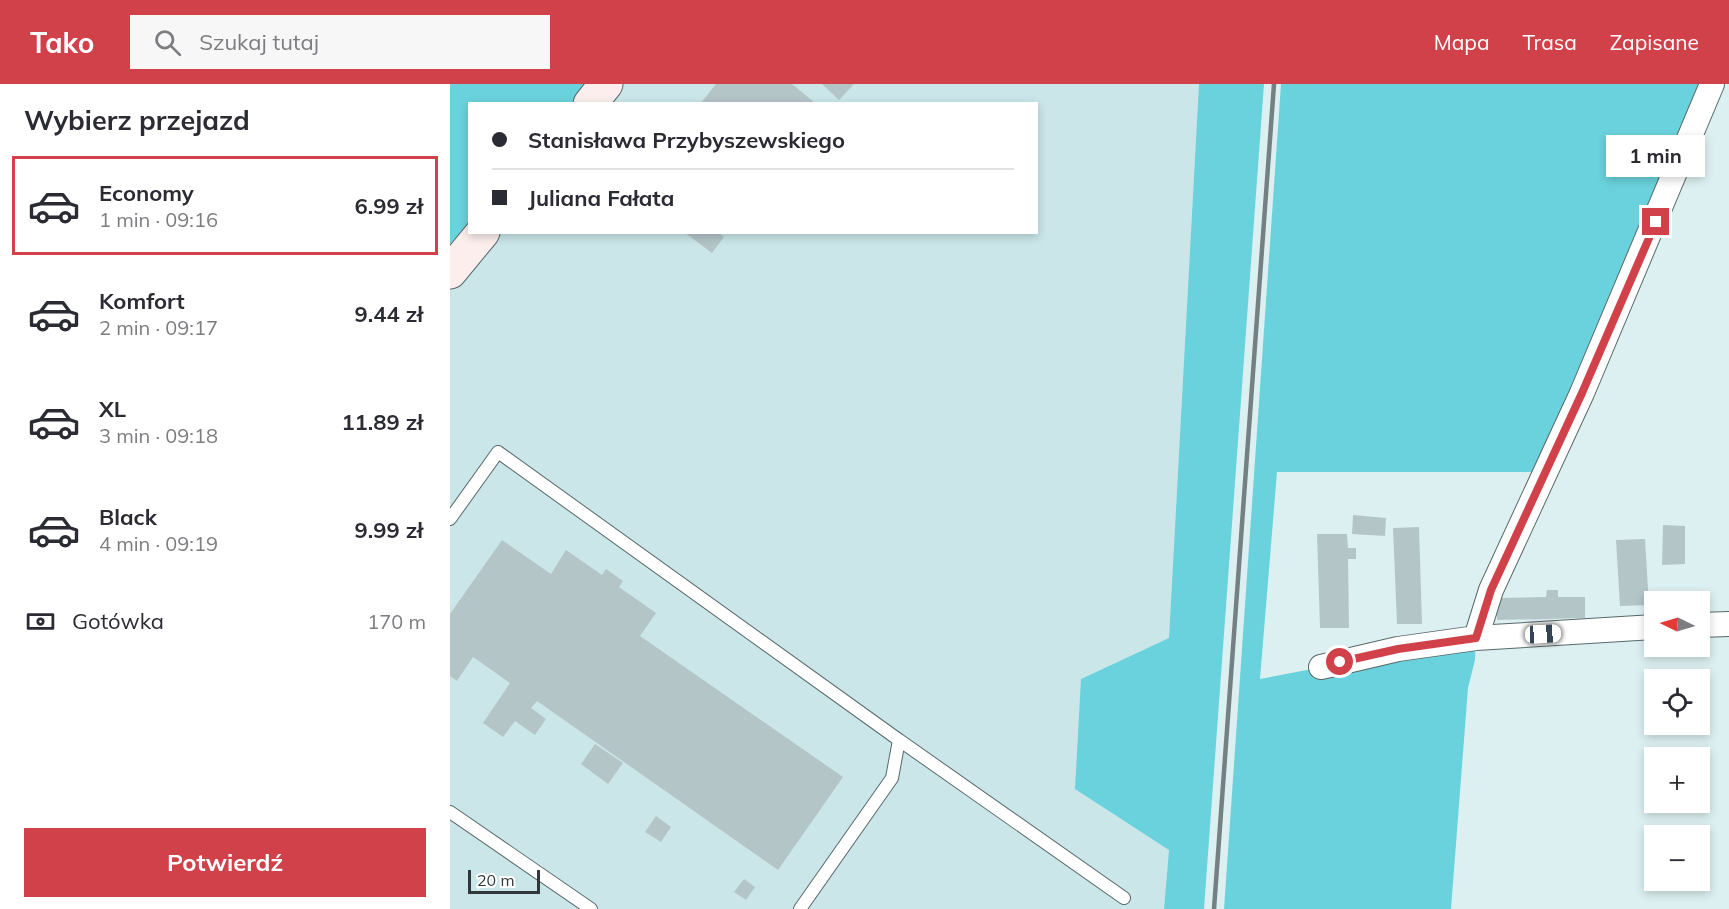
<!DOCTYPE html>
<html lang="pl">
<head>
<meta charset="utf-8">
<style>
	:root { --surface:#fff; --page:#f7f7f7; --text:#2b2b33; --muted:#7c7c81; --line:#e1e1e2; --accent:#d1414a }
	body { margin:0; font-family:Mulish,sans-serif; background:var(--page); color:var(--text); height:100vh; display:flex; flex-direction:column; font-size:22px; white-space:nowrap }
	* { box-sizing:border-box; margin:0 }
	p { font-size:20px; color:var(--muted) }
	.icon { flex:none; width:33px; height:33px; fill:none; stroke:currentColor; stroke-width:2; stroke-linecap:round; stroke-linejoin:round }
	.map { position:relative; flex:1; overflow:hidden }
	.side { display:flex; flex-direction:column; background:var(--surface); width:450px }
	.side>* { flex:none }
	.banner { position:absolute; left:18px; top:18px; width:570px; height:132px; border-radius:0px; box-shadow:0 3px 9px #0003; display:grid; align-content:center; height:132px; padding:0 24px; background:var(--surface) }
	.needle { width:39px; rotate:275deg }
	.fabs { position:absolute; left:1194px; top:507px; display:grid; gap:12px }
	.fabs a { display:grid; place-items:center; width:66px; height:66px; border-radius:0px; background:var(--surface); box-shadow:0 3px 9px #0003; font-size:30px }
	.scale { position:absolute; left:18px; bottom:15px; width:72px; box-sizing:border-box; padding-left:6px; border:3px solid #313839; border-top:0; font-size:16px; line-height:21px; white-space:nowrap; color:#313839; -webkit-text-stroke:4px #fff; paint-order:stroke }
	.end { position:absolute; width:27px; height:27px; margin:-14px; border:8px solid #d1414a; background:#fff; box-shadow:0 0 0 3px #fff }
	.from { border-radius:50% }
	.bubble { position:absolute; height:42px; border-radius:0px; background:var(--surface); box-shadow:0 3px 9px #0003; font-size:20px; font-weight:700; line-height:42px; text-align:center }
	.car { position:absolute; width:18px; height:36px; margin:-18px -9px; border-radius:8px; box-shadow:0 0 4px 2px #0007; background:linear-gradient(#fff 24%,#345 0 40%,#fff 0 76%,#345 0 86%,#fff 0) }
	.banner b { display:flex; align-items:center; gap:21px; height:57px; font-size:22px }
	.banner b+b { border-top:2px solid var(--line) }
	.banner i { width:15px; height:15px; background:var(--text) }
	ul { padding:0; list-style:none }
	li { display:flex; align-items:center; gap:18px; height:99px; margin:0 12px 9px; padding:0 12px; border:3px solid transparent; border-radius:0px }
	li div { flex:1 }
	li b { display:block; font-size:22px }
	li em { font-style:normal; font-weight:700 }
	li.current { border-color:var(--accent) }
	li>.icon { width:54px; height:54px; stroke-width:1.5 }
	h2 { padding:0 24px; font-size:27px; line-height:72px }
	.pay { display:flex; align-items:center; gap:15px; height:66px; padding:0 24px; font-size:22px }
	.pay p { margin-inline-start:auto }
	.cta { display:flex; gap:12px; margin-top:auto; padding:12px 24px }
	.cta a { flex:1; height:69px; border-radius:0px; background:var(--accent); color:#fff; font-size:24px; font-weight:700; line-height:69px; text-align:center }
	header { display:flex; align-items:center; gap:36px; box-sizing:border-box; height:84px; padding:0 30px; background:var(--accent); color:#fff }
	header strong { font-size:28px }
	nav { display:flex; gap:33px; margin-inline-start:auto; font-size:21px }
	.search { width:420px; height:54px; background:var(--page); display:flex; align-items:center; gap:15px; box-sizing:border-box; padding:0 21px; border-radius:0px; color:var(--muted); font-size:22px }
	main { display:flex; flex:1; min-height:0 }
	.map>svg:first-child { display:block }
	.built { fill:#cae6e9 }
	.green { fill:#6ad2dc }
	.building { fill:#b4c5c7 }
	.lines { fill:none; stroke-linecap:round; stroke-linejoin:round }
	.lane-casing { stroke:#58686a; stroke-width:14 }
	.street-casing { stroke:#58686a; stroke-width:26 }
	.secondary-casing { stroke:#58686a; stroke-width:35 }
	.lane { stroke:#fff; stroke-width:12 }
	.street { stroke:#fff; stroke-width:24 }
	.secondary { stroke:#fbeeed; stroke-width:33 }
	.rail { stroke:#748081; stroke-width:4.5 }
	.route { stroke:#d1414a; stroke-width:8 }
</style>
</head>
<body>
<header>
<strong>Tako</strong>
<div class="search"><svg class="icon" aria-label="search" viewBox="0 0 24 24"><circle cx="10" cy="10" r="6"/><path d="M15 15l6 6"/></svg>Szukaj tutaj</div>
<nav><a>Mapa</a><a>Trasa</a><a>Zapisane</a></nav>
</header>
<main>
<section class="side">
<h2>Wybierz przejazd</h2>
<ul>
<li class="current"><svg class="icon" aria-label="car" viewBox="0 0 24 24"><path d="M5 17H2v-5l4-1 3-4h7l3 4 3 1v5h-3M9 17h6M6 11h13"/><circle cx="7" cy="17" r="2"/><circle cx="17" cy="17" r="2"/></svg><div><b>Economy</b><p>1 min · 09:16</p></div><em>6.99 zł</em></li>
<li><svg class="icon" aria-label="car" viewBox="0 0 24 24"><path d="M5 17H2v-5l4-1 3-4h7l3 4 3 1v5h-3M9 17h6M6 11h13"/><circle cx="7" cy="17" r="2"/><circle cx="17" cy="17" r="2"/></svg><div><b>Komfort</b><p>2 min · 09:17</p></div><em>9.44 zł</em></li>
<li><svg class="icon" aria-label="car" viewBox="0 0 24 24"><path d="M5 17H2v-5l4-1 3-4h7l3 4 3 1v5h-3M9 17h6M6 11h13"/><circle cx="7" cy="17" r="2"/><circle cx="17" cy="17" r="2"/></svg><div><b>XL</b><p>3 min · 09:18</p></div><em>11.89 zł</em></li>
<li><svg class="icon" aria-label="car" viewBox="0 0 24 24"><path d="M5 17H2v-5l4-1 3-4h7l3 4 3 1v5h-3M9 17h6M6 11h13"/><circle cx="7" cy="17" r="2"/><circle cx="17" cy="17" r="2"/></svg><div><b>Black</b><p>4 min · 09:19</p></div><em>9.99 zł</em></li>
</ul>
<div class="pay"><svg class="icon" aria-label="cash" viewBox="0 0 24 24"><path d="M3 7h18v10H3z"/><circle cx="12" cy="12" r="2"/></svg>Gotówka<p>170 m</p></div>
<div class="cta"><a>Potwierdź</a></div>
</section>
<div class="map">
<svg width="1279" height="825" viewBox="0 0 1279 825">
	<rect width="100%" height="100%" fill="#ddf0f1"/>
	<path class="built" d="M156,0H749L719,554L631,595L719,766L714,825H0V188L33,149L586,148V20L140,19Z"/>
	<path class="green" d="M0,0H156L140,19L20,20V148L0,188Z
		M749,0H814L754,825H714L719,766L625,705L631,595L719,554Z
		M831,0H1262L1095,388H827L810,595L1026,554L1025,576L1018,604L1001,825H774Z"/>
	<path class="building" d="M266,0H342L364,18L250,20Z
		M372,0H404L389,16Z
		M234,148H267L274,153L262,169Z
		M903,431L936,434L935,452L902,450Z
		M1213,441L1235,442V480L1212,481Z
		M969,443L972,540H947L943,444Z
		M867,450H897L898,464H906V475H898L899,544H870Z
		M1195,455L1199,521L1170,522L1166,456Z
		M52,456L101,490L116,466L152,491L156,485L173,497L169,503L206,529L190,552L393,693L328,786L87,617L81,624L96,635L85,651L65,637L53,653L33,639L60,599L23,573L7,597L0,592V530Z
		M1097,506H1108V513H1135V534L1047,536V514L1096,513Z
		M145,660L173,679L158,700L131,680Z
		M206,732L221,743L211,758L195,748Z
		M294,795L305,803L296,816L284,808Z"/>
	<g class="lines">
		<g class="lane-casing">
			<path id="lane" d="M0,435L48,368L449,656L442,694L350,825
				M449,656L674,814
				M0,728L141,825"/>
		</g>
		<g class="street-casing">
			<path id="street" d="M1250,541L1279,540
				M1026,554L1041,506L1132,309L1262,0
				M871,583L948,565L1026,554L1204,543"/>
		</g>
		<g class="secondary-casing">
			<path id="secondary" d="M140,20L156,0
				M0,188L33,148"/>
		</g>
		<use href="#lane" class="lane"/>
		<use href="#street" class="street"/>
		<use href="#secondary" class="secondary"/>
		<path class="rail" d="M764,825L824,0"/>
	</g>
	<g class="lines">
		<path class="route" d="M890,578L948,565L1026,554L1041,506L1132,309L1206,138"/>
	</g>
</svg>
<div class="fabs">
<a><svg class="needle" viewBox="-14 -14 28 28"><path d="M0-13l5 13h-10z" fill="#e53935"/><path d="M0 13l5-13h-10z" fill="#7c7c81"/></svg></a>
<a><svg class="icon" aria-label="locate" viewBox="0 0 24 24"><circle cx="12" cy="12" r="6"/><path d="M12 2v4M12 18v4M2 12h4M18 12h4"/></svg></a>
<a>+</a>
<a>−</a>
</div>
<div class="scale">20 m</div>
<i class="end from" style="left:890px;top:578px"></i>
<i class="end" style="left:1206px;top:138px"></i>
<div class="bubble" style="left:1156px;top:51px;width:99px">1 min</div>
<i class="car" style="left:1093px;top:550px;rotate:87deg"></i>
<div class="banner">
<b><i class="from"></i>Stanisława Przybyszewskiego</b>
<b><i></i>Juliana Fałata</b>
</div>
</div>
</main>
</body>
</html>
